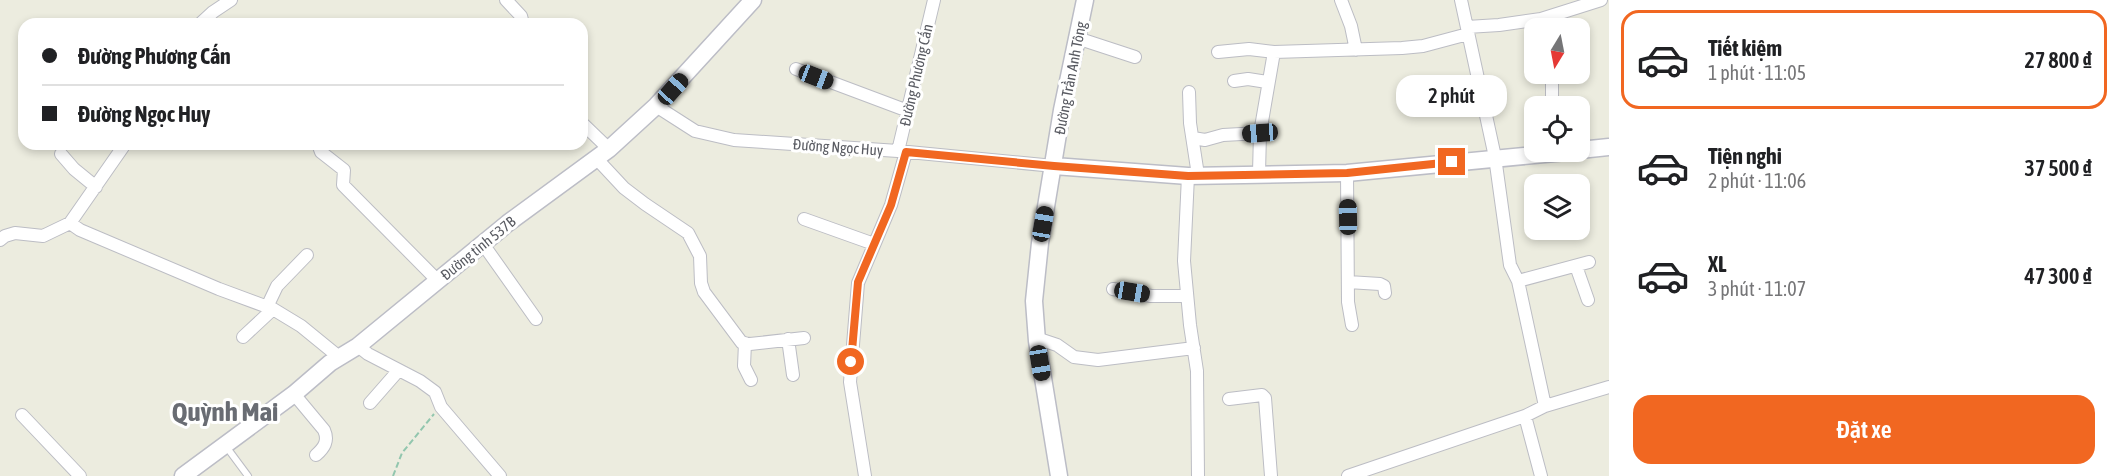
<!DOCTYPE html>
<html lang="vi">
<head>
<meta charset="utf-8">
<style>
	:root { --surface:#fff; --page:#f2f2f2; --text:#202124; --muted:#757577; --line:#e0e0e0; --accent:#f16721 }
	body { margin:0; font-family:"Asap Condensed",sans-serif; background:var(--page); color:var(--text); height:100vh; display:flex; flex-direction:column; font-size:22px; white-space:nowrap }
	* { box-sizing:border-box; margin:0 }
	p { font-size:20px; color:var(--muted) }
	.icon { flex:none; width:33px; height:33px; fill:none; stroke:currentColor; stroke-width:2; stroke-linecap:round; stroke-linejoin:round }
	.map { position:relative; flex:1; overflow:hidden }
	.side { display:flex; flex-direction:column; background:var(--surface); width:510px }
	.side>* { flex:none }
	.hud { position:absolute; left:18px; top:18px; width:570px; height:132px; border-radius:18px; box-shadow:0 3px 9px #0003; display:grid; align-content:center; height:132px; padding:0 24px; background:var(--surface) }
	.needle { width:39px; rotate:190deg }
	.controls { position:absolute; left:1524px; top:18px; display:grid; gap:12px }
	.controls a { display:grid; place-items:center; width:66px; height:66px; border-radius:12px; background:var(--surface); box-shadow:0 3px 9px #0003; font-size:30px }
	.end { position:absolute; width:27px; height:27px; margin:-14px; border:8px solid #f16721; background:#fff; box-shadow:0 0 0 3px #fff }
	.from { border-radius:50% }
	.bubble { position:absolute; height:42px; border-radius:18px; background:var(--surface); box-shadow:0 3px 9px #0003; font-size:20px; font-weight:600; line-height:42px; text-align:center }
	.car { position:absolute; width:18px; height:36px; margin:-18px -9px; border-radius:8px; box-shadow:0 0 4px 2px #0007; background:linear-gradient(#222 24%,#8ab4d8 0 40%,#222 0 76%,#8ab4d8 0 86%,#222 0) }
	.hud b { display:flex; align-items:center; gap:21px; height:57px; font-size:22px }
	.hud b+b { border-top:2px solid var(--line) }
	.hud i { width:15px; height:15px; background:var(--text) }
	ul { padding:10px 0 0; list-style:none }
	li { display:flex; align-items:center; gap:18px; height:99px; margin:0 12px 9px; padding:0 12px; border:3px solid transparent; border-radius:18px }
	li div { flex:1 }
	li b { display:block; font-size:22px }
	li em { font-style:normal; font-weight:600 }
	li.active { border-color:var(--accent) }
	li>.icon { width:54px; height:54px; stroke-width:1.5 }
	.cta { display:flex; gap:12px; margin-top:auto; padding:12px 24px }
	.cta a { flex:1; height:69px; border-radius:18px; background:var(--accent); color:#fff; font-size:24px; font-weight:600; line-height:69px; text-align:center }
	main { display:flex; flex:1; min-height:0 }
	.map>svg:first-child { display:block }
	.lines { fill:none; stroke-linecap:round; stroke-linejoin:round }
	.lane-casing { stroke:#bcbdc4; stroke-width:8 }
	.street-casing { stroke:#bcbdc4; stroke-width:14 }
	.secondary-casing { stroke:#bcbdc6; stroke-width:19 }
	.path { stroke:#92c6ae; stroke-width:2; stroke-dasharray:6 3; stroke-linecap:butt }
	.lane { stroke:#fff; stroke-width:6 }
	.street { stroke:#fff; stroke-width:12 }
	.secondary { stroke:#fff; stroke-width:16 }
	.route { stroke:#f16721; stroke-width:8 }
	.labels { text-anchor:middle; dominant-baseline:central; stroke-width:6; stroke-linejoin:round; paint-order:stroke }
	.street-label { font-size:15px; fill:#585a61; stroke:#fff }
	.town-label { font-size:27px; font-weight:bold; fill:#696c73; stroke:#fff }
</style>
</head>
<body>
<main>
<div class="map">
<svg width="1609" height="476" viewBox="0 0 1609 476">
	<rect width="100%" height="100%" fill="#ececdf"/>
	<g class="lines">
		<g class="lane-casing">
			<path id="lane" d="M225,445L248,476"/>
		</g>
		<g class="street-casing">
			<path id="street" d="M506,0L521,16L523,24
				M1341,0L1351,26L1356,50
				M1461,0L1495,157L1510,265L1518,281L1545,406
				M200,24L213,12L231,0
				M1467,27L1499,25L1541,19L1601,0
				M1077,38L1135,57
				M1218,52L1249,49L1274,52L1402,48L1423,46L1468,34
				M796,69L908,111
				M1552,74V106
				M1234,81L1248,79L1267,82
				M1189,92L1190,123L1198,175
				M656,106L695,131L734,140L898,151L1054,166
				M582,123L609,149
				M1193,138L1205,140L1223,135L1260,133
				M318,144L321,152L344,170L343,185L438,281
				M898,151L934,0
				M61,154L74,169L96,187
				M596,158L624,188L645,204L688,233L700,256L701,283L704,292L742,343L750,344L804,338
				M1259,173L1260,133L1274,52
				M1347,173L1348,302L1352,325
				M1188,176L1184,261L1190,325L1197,371L1198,476
				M804,219L874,244
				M70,223L80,230L219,289L273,309L301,326L339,357
				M0,240L5,236L15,233L43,236L70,223L125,144
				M483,244L536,319
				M1576,266L1588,300
				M1518,281L1589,262
				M1348,282L1380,284L1384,286L1385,293
				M1113,289L1151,296H1186
				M267,307L277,286L307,255
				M243,337L273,309
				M788,339L793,375
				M1037,341L1042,340L1057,345L1074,357L1098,360L1194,348
				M745,343L744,366L751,380
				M358,346L368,354L420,381L435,392L441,407L500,476
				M294,394L324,430C329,441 324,448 316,455
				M1229,399L1262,395L1265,398L1271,476
				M370,403L398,371
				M22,415L80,476
				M1525,416L1541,476
				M865,476L850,382L858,283L891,205L906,152
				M1348,476L1525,416L1545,406L1609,387"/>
		</g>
		<g class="secondary-casing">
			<path id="secondary" d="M1580,150L1609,147
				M1054,166L1188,176L1347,173L1566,152
				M183,476L294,394L330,363L358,346L508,223L609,149L656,106L753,0
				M1059,476L1037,341L1034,301L1040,243L1062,110L1085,0"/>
		</g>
		<path class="path" d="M393,476L402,453L434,414"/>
		<use href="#lane" class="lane"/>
		<use href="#street" class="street"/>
		<use href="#secondary" class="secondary"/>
	</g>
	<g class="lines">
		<path class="route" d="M851,362L858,282L891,205L906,152L1054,166L1188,176L1347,173L1452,162"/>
	</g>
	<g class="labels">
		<g class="street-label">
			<text transform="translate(916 75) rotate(-77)">Đường Phương Cấn</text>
			<text transform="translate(1070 78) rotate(-79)">Đường Trần Anh Tông</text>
			<text transform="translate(838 147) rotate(4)">Đường Ngọc Huy</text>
			<text transform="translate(478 248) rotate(-39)">Đường tỉnh 537B</text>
		</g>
		<g class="town-label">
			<text x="225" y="411">Quỳnh Mai</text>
		</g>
	</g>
</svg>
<div class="controls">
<a><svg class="needle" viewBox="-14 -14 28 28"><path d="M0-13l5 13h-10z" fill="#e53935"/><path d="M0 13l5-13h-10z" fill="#757577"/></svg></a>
<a><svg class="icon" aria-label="locate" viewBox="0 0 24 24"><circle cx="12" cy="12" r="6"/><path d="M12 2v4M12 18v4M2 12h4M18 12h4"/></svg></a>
<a><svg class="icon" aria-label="layers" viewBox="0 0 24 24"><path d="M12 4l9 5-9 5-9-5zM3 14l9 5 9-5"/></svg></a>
</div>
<i class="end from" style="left:851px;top:362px"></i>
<i class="end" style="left:1452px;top:162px"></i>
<div class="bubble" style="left:1396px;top:75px;width:111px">2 phút</div>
<i class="car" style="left:816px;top:77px;rotate:111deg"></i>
<i class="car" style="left:673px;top:89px;rotate:42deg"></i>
<i class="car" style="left:1260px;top:133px;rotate:266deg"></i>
<i class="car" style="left:1348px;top:217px;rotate:359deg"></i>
<i class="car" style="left:1043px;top:224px;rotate:10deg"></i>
<i class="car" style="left:1132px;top:292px;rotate:99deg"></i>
<i class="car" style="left:1040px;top:363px;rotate:171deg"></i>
<div class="hud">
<b><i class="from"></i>Đường Phương Cấn</b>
<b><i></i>Đường Ngọc Huy</b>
</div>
</div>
<section class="side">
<ul>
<li class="active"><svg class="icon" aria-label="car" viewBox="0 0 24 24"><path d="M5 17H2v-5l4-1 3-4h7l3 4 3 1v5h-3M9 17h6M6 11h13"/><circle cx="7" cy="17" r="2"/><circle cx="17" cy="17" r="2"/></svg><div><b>Tiết kiệm</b><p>1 phút · 11:05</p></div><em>27 800 ₫</em></li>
<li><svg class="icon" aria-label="car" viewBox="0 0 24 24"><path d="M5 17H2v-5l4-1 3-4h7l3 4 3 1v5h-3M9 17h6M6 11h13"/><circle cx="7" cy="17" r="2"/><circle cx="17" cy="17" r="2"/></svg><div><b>Tiện nghi</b><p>2 phút · 11:06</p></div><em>37 500 ₫</em></li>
<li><svg class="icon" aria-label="car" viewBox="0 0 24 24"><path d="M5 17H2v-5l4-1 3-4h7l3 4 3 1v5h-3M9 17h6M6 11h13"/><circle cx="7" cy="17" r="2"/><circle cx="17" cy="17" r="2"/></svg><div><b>XL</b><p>3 phút · 11:07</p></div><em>47 300 ₫</em></li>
</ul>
<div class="cta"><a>Đặt xe</a></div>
</section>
</main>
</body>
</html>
